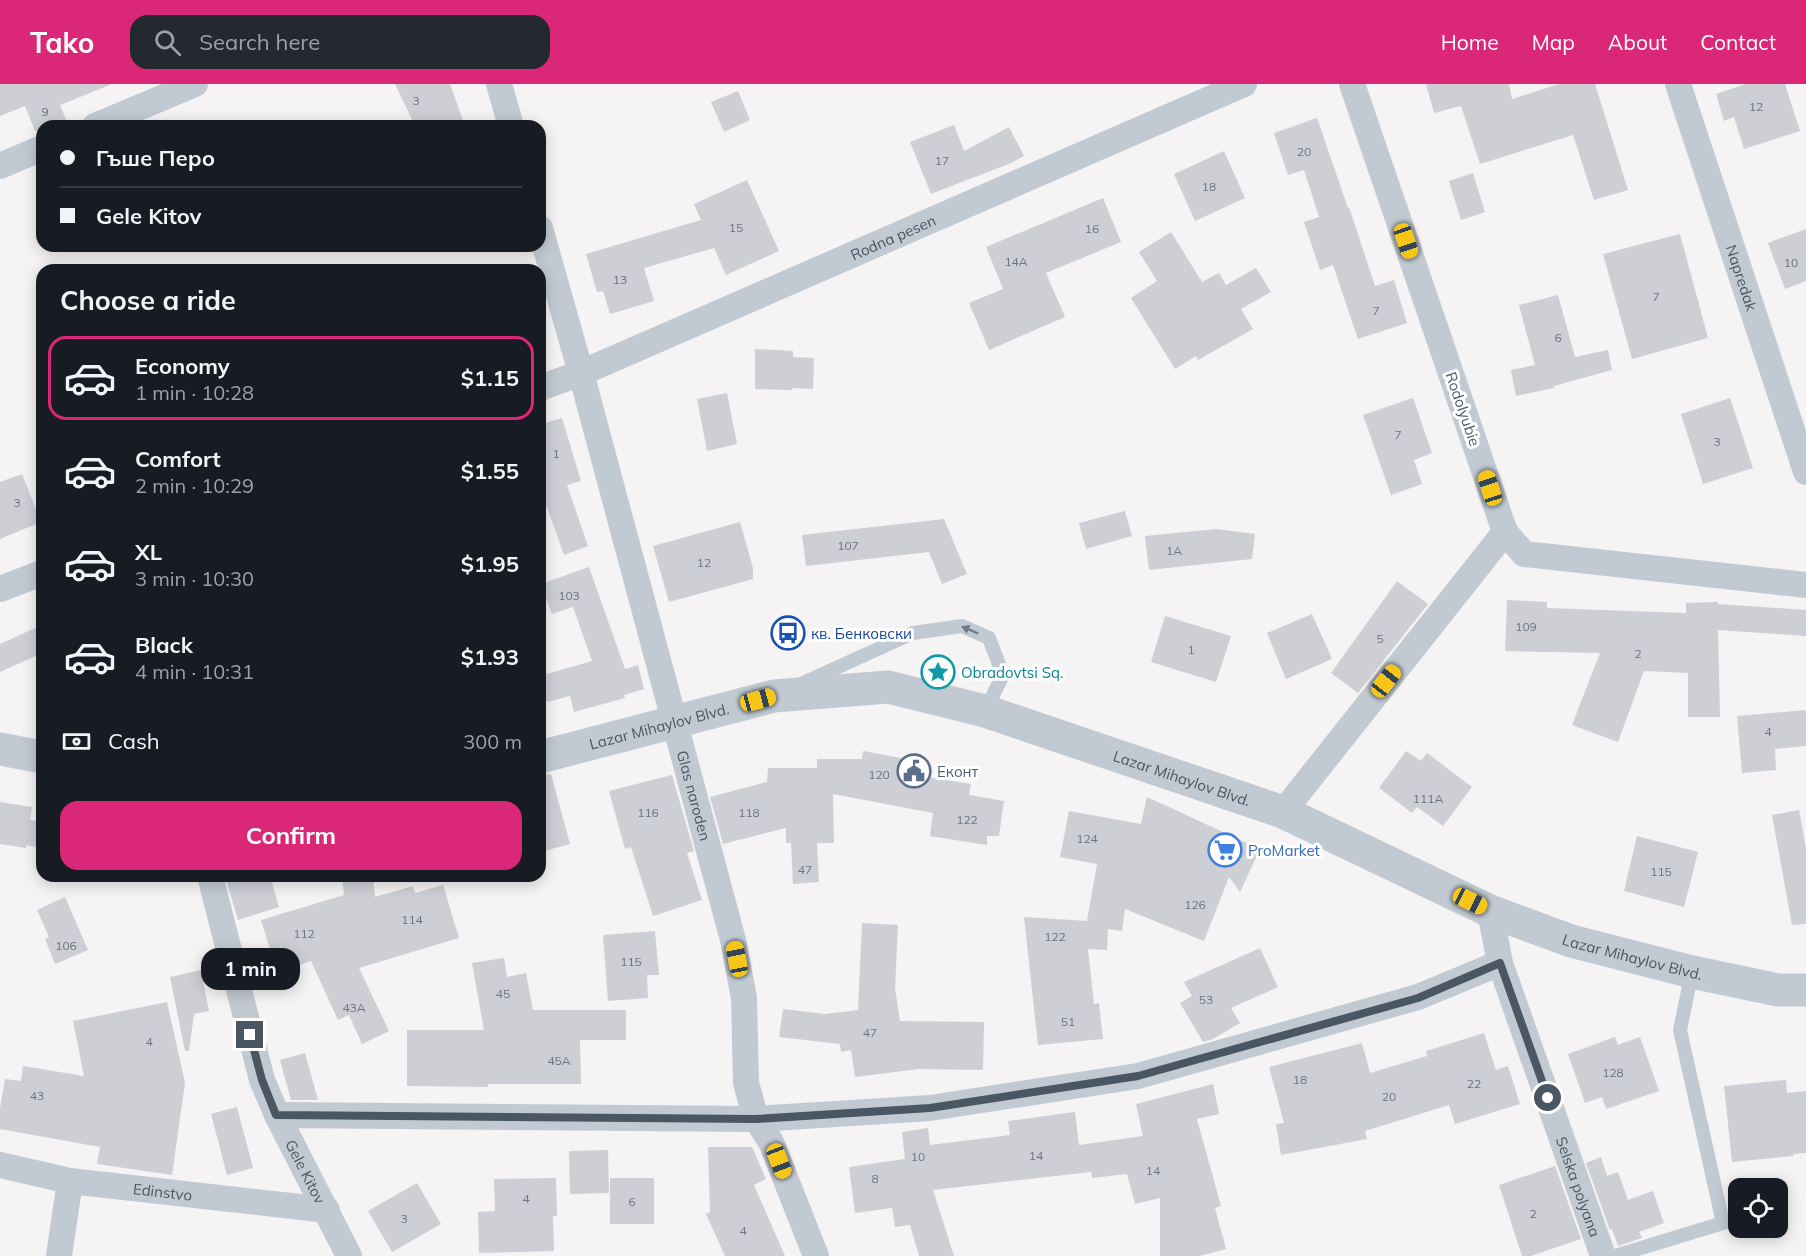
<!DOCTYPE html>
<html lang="en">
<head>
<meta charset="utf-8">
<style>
	:root { --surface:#171b24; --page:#242831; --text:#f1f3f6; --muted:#9ea1a6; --line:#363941; --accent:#db2777 }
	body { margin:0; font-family:Mulish,sans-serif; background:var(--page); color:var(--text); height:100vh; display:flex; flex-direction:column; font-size:22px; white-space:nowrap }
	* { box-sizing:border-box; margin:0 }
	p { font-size:20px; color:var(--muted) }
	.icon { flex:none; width:33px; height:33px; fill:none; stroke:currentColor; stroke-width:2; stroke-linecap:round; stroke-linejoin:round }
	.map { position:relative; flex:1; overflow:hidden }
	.sheet { position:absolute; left:36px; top:180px; width:510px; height:618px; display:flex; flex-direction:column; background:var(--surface); border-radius:18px; box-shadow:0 3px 15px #0003 }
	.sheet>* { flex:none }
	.guide { position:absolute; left:36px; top:36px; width:510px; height:132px; border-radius:18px; box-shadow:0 3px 15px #0003; display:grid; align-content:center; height:132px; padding:0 24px; background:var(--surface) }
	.buttons { position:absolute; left:1728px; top:1094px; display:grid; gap:12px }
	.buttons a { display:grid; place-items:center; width:60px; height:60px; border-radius:12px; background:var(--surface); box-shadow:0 3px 15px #0003; font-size:30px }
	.end { position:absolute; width:27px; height:27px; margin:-14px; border:8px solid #4a5661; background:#fff; box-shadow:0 0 0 3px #fff }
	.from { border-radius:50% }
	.bubble { position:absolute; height:42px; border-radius:18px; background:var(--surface); box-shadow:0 3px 15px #0003; font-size:20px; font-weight:700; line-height:42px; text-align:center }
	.car { position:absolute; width:18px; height:36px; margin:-18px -9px; border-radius:8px; box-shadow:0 0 4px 2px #0007; background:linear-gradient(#f5c518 24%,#345 0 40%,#f5c518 0 76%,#345 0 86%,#f5c518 0) }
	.guide b { display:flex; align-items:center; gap:21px; height:57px; font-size:22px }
	.guide b+b { border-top:2px solid var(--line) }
	.guide i { width:15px; height:15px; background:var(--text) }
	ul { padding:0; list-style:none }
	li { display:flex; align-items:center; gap:18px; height:84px; margin:0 12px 9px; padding:0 12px; border:3px solid transparent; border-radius:18px }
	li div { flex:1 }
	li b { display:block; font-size:22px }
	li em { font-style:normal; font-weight:700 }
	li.active { border-color:var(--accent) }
	li>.icon { width:54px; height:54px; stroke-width:1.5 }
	h2 { padding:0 24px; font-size:27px; line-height:72px }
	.pay { display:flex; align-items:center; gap:15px; height:66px; padding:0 24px; font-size:22px }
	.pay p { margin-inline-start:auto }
	.cta { display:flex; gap:12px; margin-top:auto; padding:12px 24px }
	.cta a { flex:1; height:69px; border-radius:18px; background:var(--accent); color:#fff; font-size:24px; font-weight:700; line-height:69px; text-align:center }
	header { display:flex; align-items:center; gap:36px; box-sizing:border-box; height:84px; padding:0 30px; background:var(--accent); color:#fff }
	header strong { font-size:28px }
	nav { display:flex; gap:33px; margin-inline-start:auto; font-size:21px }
	.search { width:420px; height:54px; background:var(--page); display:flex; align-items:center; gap:15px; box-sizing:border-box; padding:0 21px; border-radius:18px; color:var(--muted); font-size:22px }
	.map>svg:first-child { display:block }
	.building { fill:#cdcfd5 }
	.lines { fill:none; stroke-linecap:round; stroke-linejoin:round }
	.service { stroke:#c1cad2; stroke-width:14 }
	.minor { stroke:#c1cad2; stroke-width:26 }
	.tertiary { stroke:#c1cad2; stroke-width:33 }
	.oneway { fill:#6e7983 }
	.route { stroke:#4a5661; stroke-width:8 }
	.labels { text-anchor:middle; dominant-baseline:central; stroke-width:6; stroke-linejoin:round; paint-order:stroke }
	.number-label { font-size:12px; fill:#6b747e }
	.street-label { font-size:15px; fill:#4a5661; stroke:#fff }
	.transit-label { font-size:15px; fill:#164399; stroke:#fff; text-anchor:start }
	.culture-label { font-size:15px; fill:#0d838f; stroke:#fff; text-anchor:start }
	.service-label { font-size:15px; fill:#4e5e75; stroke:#fff; text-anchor:start }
	.shop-label { font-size:15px; fill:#366cbe; stroke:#fff; text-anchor:start }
</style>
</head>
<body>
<header>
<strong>Tako</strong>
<div class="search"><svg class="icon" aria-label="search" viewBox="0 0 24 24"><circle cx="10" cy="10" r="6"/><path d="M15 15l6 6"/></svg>Search here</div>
<nav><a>Home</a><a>Map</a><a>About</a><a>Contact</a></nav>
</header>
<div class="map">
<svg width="1806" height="1172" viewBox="0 0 1806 1172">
	<rect width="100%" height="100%" fill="#f5f3f3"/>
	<path class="building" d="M0,0H110V1L60,21L67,38L57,42H42V47H35L25,22L0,32Z
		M395,0H450L465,42H415Z
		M1426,0H1509L1512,15L1559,0H1595L1628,106L1594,116L1573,51L1480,80L1461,22L1434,29Z
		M1746,0H1785L1800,47L1744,65L1734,33L1724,37L1716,10Z
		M738,7L750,36L724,48L711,18Z
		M1317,34L1348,124L1349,123L1375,202L1394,196L1407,239L1358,255L1333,181L1320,186L1304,138L1319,133L1304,86L1288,91L1274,49Z
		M954,41L964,67L1009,43L1024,72L1011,79L931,110L910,58Z
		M1224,67L1245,114L1195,137L1174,90Z
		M1473,89L1485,128L1461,136L1449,97Z
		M747,96L779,167L726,191L714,164L644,184L654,217L610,230L603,207L597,208L586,170L701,136L694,120Z
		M1103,114L1121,158L1046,189L1065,233L989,266L969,219L1003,205L986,163Z
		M1806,145V197L1785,205L1768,159Z
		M1171,148L1202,198L1219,189L1226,201L1256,184L1271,208L1241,225L1253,245L1198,276L1196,272L1175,285L1131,214L1157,197L1139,168Z
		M1680,150L1708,254L1632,275L1603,170Z
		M1558,211L1575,273L1608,266L1612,286L1554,302V304L1516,312L1511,286L1535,281L1519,221Z
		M755,265L793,267V273L814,274L813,305L792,304V306L755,305Z
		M727,309L737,360L707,367L697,315Z
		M1413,314L1432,369L1414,376L1422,400L1391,411L1363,331Z
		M1730,314L1753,384L1703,400L1681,330Z
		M562,334L581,397L567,401L588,462L564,471L542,409H540V338L544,337L545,339Z
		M22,390L41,438L0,455V398Z
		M1125,427L1132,452L1086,465L1079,439Z
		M944,435L967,490L942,500L929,468L806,482L802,451Z
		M740,438L753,484V495L669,518L653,462Z
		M1216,445L1255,450L1252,475L1149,486L1145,452Z
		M589,483L625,585L638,581L644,605L624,611L625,614L574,628L570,612L547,618L540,592L592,577L573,523L552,530L541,500Z
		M1397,497L1428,520L1358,609L1331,589Z
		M1507,516L1547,518V524L1686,529V519L1718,518V520L1806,526V552L1718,546L1720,633H1688V589L1644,587L1618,658L1572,641L1600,569L1505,567Z
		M1312,530L1332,575L1286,595L1267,549Z
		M1165,532L1231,552L1216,598L1151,578Z
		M42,541V569L0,588V560Z
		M1806,626V662L1775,665L1776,686L1742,689L1737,632Z
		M863,667L901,674V679L922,682L920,692L971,700L969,711L1004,717L999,752H987V761L930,752L933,729L833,710L834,759H817L819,798L793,800L791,759H786V744L723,760L710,713L767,698L768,684H817V675H862Z
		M1406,667L1421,677L1427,669L1472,703L1443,742L1417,723L1412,729L1379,704Z
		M551,690L570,760L540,768V691Z
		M672,691L694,767L687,769L702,816L653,832L631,763L625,765L609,707Z
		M1147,713L1260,765L1240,808L1229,793L1204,857L1125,825L1122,847L1108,845L1107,866L1088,865L1094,920L1099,919L1103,955L1038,961L1024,833L1087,837L1097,780L1060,773L1069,727L1141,740Z
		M0,718L32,723L30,736L42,738V764L26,761V764L0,760Z
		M1799,726L1806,764V840L1792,841L1772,731Z
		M1637,752L1698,768L1684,823L1624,807Z
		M225,792H270L279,823L238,836Z
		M342,792H373L375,813L413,802L415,809L443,801L459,854L359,884L389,947L362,960L349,931L338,936L311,877L277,888L261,836L344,811Z
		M65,813L88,866L55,880L45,855L49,853L37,826Z
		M862,839L898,841L895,904L900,937L984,938L983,986L919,985L855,993L851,966L841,968L840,960L779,953L783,925L825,930L858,926Z
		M655,847L659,891H647L648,914L608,917L603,851Z
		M1260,864L1278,903L1231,924L1240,939L1213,955L1203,958L1180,919L1192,912L1184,898Z
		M504,874L507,893L526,889L533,926H626V956H580L581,1000H488V1003L407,1002V946H484L472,879Z
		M201,886L209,927L194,930L189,967H185L170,893Z
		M167,918L185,999L172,1091L97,1080L100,1063L0,1045V1024L5,995L21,997L23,982L84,992L73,937Z
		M1484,949L1496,986L1508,982L1520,1020L1455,1040L1449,1021L1365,1047L1367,1055L1281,1071L1276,1040L1284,1039L1269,983L1362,959L1370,989L1427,972L1426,967Z
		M1615,953L1618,961L1640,953L1659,1007L1606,1025L1602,1013L1585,1019L1568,970Z
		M305,969L318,1016H291L280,976Z
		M1786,996L1787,1009L1806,1007V1069L1793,1070V1072L1732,1078L1724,1002Z
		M1213,1000L1219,1030L1197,1035L1221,1122L1215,1124L1226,1165L1199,1172H1160V1114L1135,1120L1127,1090L1092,1094L1091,1088L933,1106L954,1172H919L910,1141L895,1143L892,1124L855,1129L849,1083L905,1075L902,1048L928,1044L930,1061L1010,1051L1008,1037L1075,1028L1079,1061L1143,1052L1136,1020Z
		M237,1023L253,1084L227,1091L211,1030Z
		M708,1063H752L766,1095L754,1101L785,1172H725L706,1130L710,1128Z
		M608,1066L609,1109L570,1110L569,1067Z
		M1601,1073L1607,1092L1618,1088L1628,1116L1653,1107L1664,1139L1639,1148L1642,1154L1618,1162L1612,1145L1610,1146L1586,1079Z
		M1555,1082L1581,1155L1531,1172H1522L1499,1101Z
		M556,1094L557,1132H553L554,1167L479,1169L478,1128L495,1127L494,1095Z
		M610,1094H654V1140H610Z
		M417,1099L441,1140L392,1168L368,1127Z"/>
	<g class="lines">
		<path class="service" d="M803,599L913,549L962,542L989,554L1003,591L985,627
			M1615,1172L1723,1139L1680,946L1692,888"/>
		<g class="minor">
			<path d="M499,0L511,42"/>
			<path id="s1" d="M1678,0L1806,388"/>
			<path d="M95,42L195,0"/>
			<path d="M0,82L42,64"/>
			<path id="s2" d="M540,144L581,289L733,856L744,914L746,999L756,1035L771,1058L816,1172"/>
			<path id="s3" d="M540,304L581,289L1244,0"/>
			<path d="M1505,448L1524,470L1806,501"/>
			<path d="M0,505L42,489"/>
			<path d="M1283,728L1505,448L1352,0"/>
			<path id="s4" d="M210,792L262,996L277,1031L349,1172"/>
			<path id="s5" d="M1490,827L1500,879L1603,1172"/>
			<path d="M277,1031L756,1035L930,1024L1138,992L1418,913L1500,879"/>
			<path id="s6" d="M0,1081L70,1097L327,1126"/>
			<path d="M59,1172L70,1097"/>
		</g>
		<g class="tertiary">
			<path d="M0,665L42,673"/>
			<path id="s7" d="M540,673L774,612L888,603L985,627L1283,728L1490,827L1571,857L1692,888L1778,906H1806"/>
		</g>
	</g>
	<defs><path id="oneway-solid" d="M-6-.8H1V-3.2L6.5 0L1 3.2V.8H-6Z" transform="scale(1.5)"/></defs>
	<use class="oneway" href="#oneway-solid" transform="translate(970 546) rotate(-157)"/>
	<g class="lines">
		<path class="route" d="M250,951L262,996L276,1031L756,1035L930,1024L1138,992L1418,914L1500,879L1548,1014"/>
	</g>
	<defs>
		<g id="bus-ring" transform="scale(1.725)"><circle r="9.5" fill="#fff" stroke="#1a4fb4" stroke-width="1.5"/><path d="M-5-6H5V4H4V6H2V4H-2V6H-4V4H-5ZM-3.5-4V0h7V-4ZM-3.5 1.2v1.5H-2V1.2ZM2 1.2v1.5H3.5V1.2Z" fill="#1a4fb4"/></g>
		<g id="sight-ring" transform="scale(1.725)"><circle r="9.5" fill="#fff" stroke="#0f9aa8" stroke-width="1.5"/><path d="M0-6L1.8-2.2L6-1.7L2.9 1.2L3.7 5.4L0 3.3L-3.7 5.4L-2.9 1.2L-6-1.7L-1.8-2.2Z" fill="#0f9aa8"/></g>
		<g id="civic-ring" transform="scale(1.725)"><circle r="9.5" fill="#fff" stroke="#5c6f8a" stroke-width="1.5"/><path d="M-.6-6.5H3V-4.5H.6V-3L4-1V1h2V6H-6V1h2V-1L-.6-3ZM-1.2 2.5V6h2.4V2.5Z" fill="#5c6f8a"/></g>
		<g id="supermarket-ring" transform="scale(1.725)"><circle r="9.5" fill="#fff" stroke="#3f7fe0" stroke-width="1.5"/><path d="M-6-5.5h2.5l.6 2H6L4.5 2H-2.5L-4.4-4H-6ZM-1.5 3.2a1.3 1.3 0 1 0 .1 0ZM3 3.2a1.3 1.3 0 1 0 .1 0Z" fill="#3f7fe0"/></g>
	</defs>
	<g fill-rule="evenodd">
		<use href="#bus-ring" x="788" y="549"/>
		<use href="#sight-ring" x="938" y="588"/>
		<use href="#civic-ring" x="914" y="687"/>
		<use href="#supermarket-ring" x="1225" y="766"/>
	</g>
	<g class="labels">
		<g class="number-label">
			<text x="416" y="16">3</text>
			<text x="1756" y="22">12</text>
			<text x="45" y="27">9</text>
			<text x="1304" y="67">20</text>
			<text x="942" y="76">17</text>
			<text x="1209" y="102">18</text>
			<text x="736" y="143">15</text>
			<text x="1092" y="144">16</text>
			<text x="1016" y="177">14А</text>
			<text x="1791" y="178">10</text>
			<text x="620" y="195">13</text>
			<text x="1656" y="212">7</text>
			<text x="1376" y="226">7</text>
			<text x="1558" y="253">6</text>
			<text x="1398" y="350">7</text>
			<text x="1717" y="357">3</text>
			<text x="556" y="369">1</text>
			<text x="17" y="418">3</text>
			<text x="848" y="461">107</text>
			<text x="1174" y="466">1А</text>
			<text x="704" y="478">12</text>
			<text x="569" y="511">103</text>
			<text x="1526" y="542">109</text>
			<text x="1380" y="554">5</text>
			<text x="1191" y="565">1</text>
			<text x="1638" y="569">2</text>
			<text x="1768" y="647">4</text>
			<text x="879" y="690">120</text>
			<text x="1428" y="714">111А</text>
			<text x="648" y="728">116</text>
			<text x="749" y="728">118</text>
			<text x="967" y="735">122</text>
			<text x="1087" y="754">124</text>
			<text x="805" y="785">47</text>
			<text x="1661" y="787">115</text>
			<text x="1195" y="820">126</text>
			<text x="412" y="835">114</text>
			<text x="304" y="849">112</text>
			<text x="1055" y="852">122</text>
			<text x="66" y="861">106</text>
			<text x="631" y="877">115</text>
			<text x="503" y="909">45</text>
			<text x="1206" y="915">53</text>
			<text x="354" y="923">43А</text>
			<text x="1068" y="937">51</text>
			<text x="870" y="948">47</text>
			<text x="149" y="957">4</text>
			<text x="559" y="976">45А</text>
			<text x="1613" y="988">128</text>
			<text x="1300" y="995">18</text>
			<text x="1474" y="999">22</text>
			<text x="37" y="1011">43</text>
			<text x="1389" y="1012">20</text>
			<text x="1036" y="1071">14</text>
			<text x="918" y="1072">10</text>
			<text x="1153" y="1086">14</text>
			<text x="875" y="1094">8</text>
			<text x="526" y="1114">4</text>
			<text x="632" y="1117">6</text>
			<text x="1533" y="1129">2</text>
			<text x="404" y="1134">3</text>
			<text x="743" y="1146">4</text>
		</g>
		<g class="street-label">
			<text stroke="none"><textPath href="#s3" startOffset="384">Rodna pesen</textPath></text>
			<text stroke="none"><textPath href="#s1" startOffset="204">Napredak</textPath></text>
			<text transform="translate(1463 325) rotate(71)">Rodolyubie</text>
			<text stroke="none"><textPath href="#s7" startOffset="123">Lazar Mihaylov Blvd.</textPath></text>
			<text stroke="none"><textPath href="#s7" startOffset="664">Lazar Mihaylov Blvd.</textPath></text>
			<text stroke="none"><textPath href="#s2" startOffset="588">Glas naroden</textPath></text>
			<text stroke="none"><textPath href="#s7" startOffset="1150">Lazar Mihaylov Blvd.</textPath></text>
			<text stroke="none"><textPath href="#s4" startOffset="312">Gele Kitov</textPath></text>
			<text stroke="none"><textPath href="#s5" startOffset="290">Selska polyana</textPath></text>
			<text stroke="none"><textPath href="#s6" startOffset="165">Edinstvo</textPath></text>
		</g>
		<g class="transit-label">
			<text x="811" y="549">кв. Бенковски</text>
		</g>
		<g class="culture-label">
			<text x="961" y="588">Obradovtsi Sq.</text>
		</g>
		<g class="service-label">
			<text x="937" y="687">Еконт</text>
		</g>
		<g class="shop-label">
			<text x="1248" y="766">ProMarket</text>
		</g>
	</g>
</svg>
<div class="buttons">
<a><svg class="icon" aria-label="locate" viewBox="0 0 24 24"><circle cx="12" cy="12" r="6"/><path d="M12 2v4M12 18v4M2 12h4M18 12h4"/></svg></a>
</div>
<i class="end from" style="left:1548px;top:1014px"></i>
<i class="end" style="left:250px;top:951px"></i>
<div class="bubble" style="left:201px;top:864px;width:99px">1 min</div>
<i class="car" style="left:1406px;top:157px;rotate:161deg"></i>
<i class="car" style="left:1490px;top:404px;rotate:342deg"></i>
<i class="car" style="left:1386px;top:597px;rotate:38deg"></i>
<i class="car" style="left:758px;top:616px;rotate:75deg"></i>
<i class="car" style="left:1470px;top:817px;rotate:116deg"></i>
<i class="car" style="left:737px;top:875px;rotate:349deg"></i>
<i class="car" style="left:779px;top:1077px;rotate:159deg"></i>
<div class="guide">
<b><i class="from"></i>Гъше Перо</b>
<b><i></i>Gele Kitov</b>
</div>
<section class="sheet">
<h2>Choose a ride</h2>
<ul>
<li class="active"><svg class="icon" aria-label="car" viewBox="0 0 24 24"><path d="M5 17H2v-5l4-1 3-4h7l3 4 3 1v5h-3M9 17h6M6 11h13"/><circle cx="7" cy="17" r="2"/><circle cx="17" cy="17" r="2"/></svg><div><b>Economy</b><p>1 min · 10:28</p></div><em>$1.15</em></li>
<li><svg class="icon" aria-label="car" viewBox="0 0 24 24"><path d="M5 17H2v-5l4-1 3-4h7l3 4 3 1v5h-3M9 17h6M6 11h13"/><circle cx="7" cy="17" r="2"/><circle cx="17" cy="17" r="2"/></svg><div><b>Comfort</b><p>2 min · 10:29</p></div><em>$1.55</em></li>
<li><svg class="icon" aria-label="car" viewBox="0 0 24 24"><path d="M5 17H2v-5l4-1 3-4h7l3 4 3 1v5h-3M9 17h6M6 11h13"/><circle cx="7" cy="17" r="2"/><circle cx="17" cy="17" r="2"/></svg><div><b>XL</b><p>3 min · 10:30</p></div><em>$1.95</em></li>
<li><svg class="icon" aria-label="car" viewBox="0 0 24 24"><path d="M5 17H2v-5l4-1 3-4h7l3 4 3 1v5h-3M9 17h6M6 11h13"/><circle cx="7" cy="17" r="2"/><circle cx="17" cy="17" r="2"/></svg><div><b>Black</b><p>4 min · 10:31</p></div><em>$1.93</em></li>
</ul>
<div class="pay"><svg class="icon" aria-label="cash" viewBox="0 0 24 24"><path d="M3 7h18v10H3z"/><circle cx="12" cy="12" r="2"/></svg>Cash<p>300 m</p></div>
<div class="cta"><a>Confirm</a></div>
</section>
</div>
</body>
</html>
